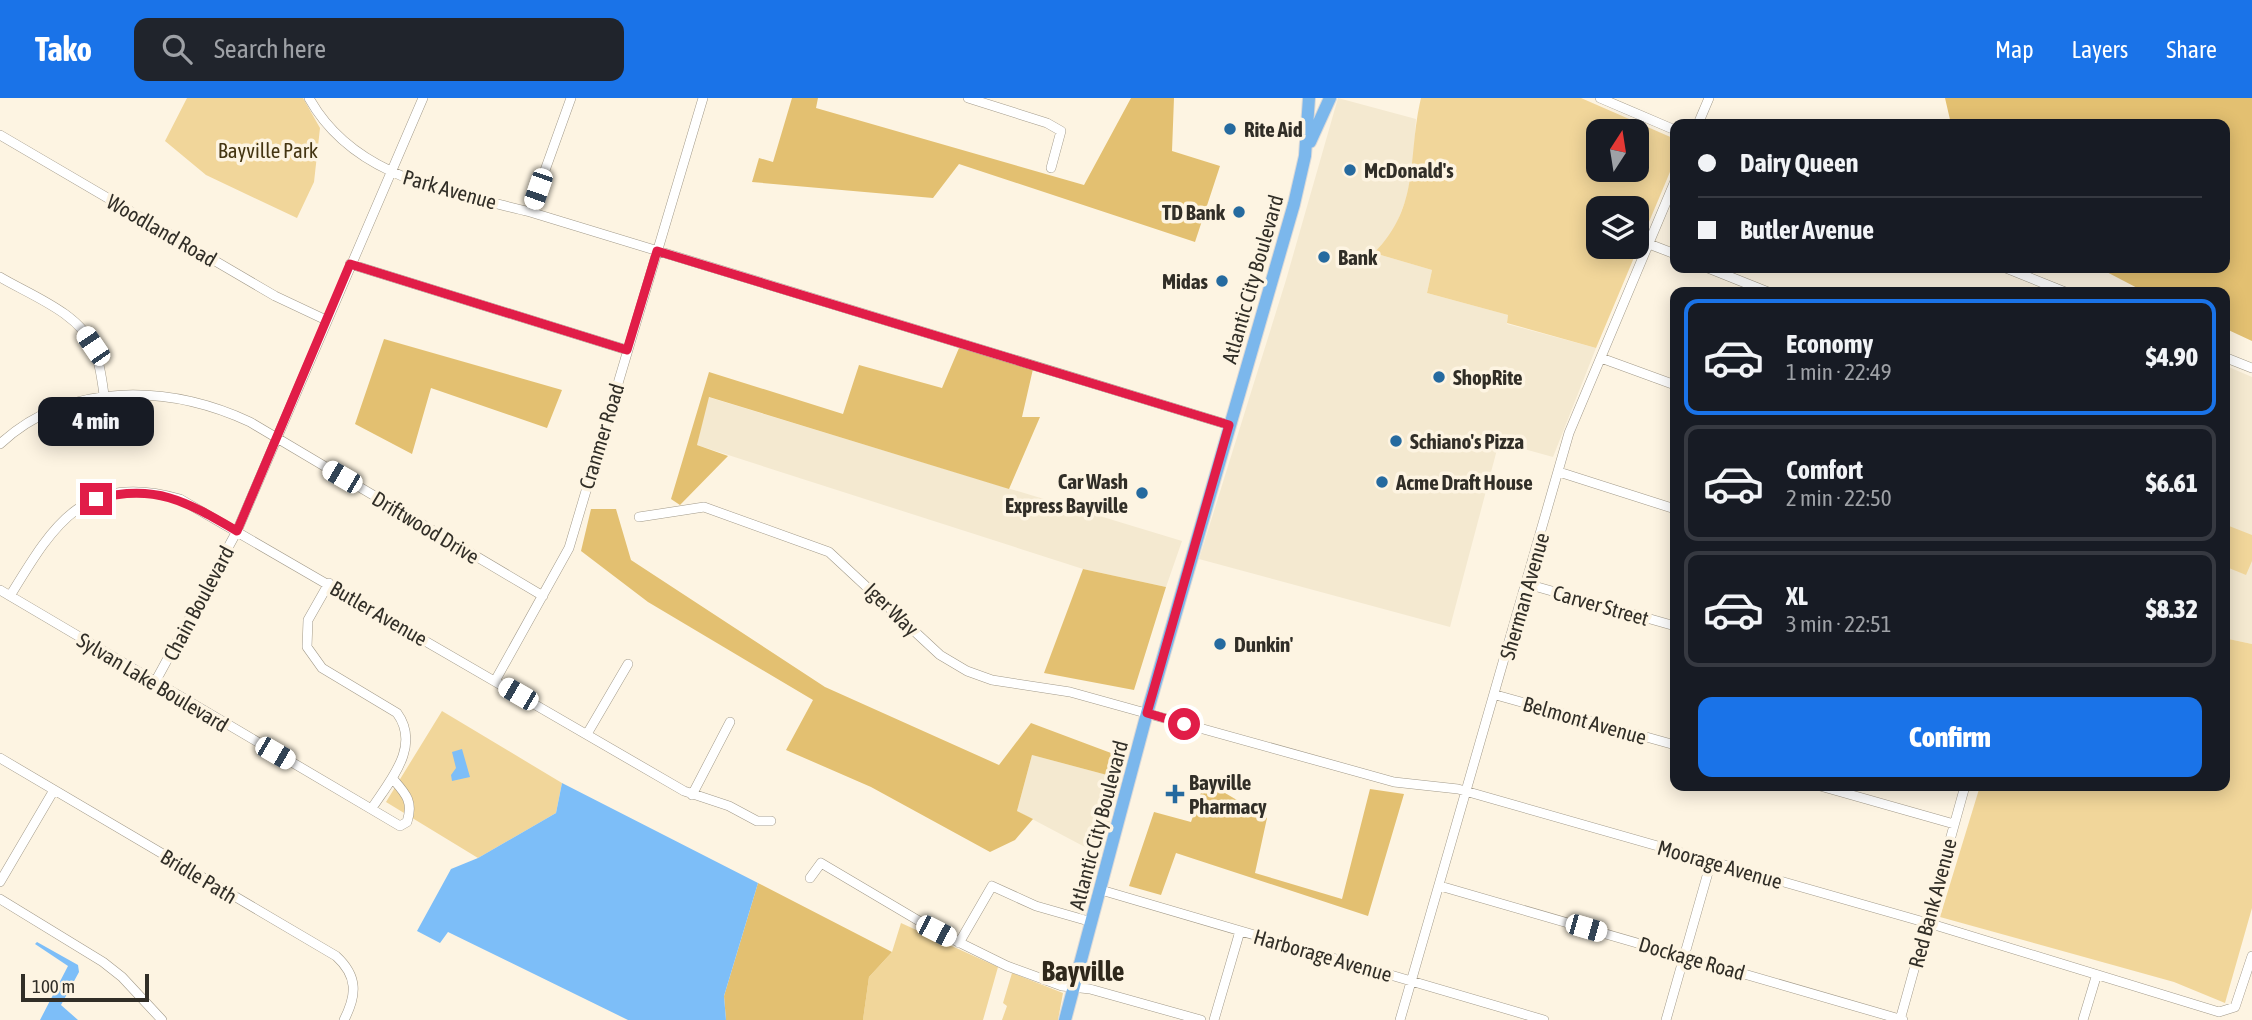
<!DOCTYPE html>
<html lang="en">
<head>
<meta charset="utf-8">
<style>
	:root { --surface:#171b24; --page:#20242c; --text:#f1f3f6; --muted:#9ea1a6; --line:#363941; --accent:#1a73e8 }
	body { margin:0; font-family:"Asap Condensed",sans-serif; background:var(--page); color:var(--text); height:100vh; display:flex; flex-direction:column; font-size:26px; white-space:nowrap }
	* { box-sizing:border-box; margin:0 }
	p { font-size:23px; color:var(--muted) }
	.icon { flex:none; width:38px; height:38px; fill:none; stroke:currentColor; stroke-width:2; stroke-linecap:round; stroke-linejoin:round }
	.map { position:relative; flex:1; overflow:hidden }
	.drawer { position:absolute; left:1670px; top:189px; width:560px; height:504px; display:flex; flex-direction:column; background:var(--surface); border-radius:14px; box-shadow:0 4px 18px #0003 }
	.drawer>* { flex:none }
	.hud { position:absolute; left:1670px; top:21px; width:560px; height:154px; border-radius:14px; box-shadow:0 4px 18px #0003; display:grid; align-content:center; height:154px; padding:0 28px; background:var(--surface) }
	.needle { width:46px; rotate:12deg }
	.tools { position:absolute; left:1586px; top:21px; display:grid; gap:14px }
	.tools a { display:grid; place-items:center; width:63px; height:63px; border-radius:14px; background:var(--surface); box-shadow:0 4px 18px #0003; font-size:35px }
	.scale { position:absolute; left:21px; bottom:18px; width:128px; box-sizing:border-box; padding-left:7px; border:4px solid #312e27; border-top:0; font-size:19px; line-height:24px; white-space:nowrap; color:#312e27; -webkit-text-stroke:5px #fdf4e2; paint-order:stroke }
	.end { position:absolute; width:32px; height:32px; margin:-16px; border:9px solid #e11d48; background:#fff; box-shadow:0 0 0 4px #fff }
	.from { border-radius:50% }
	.bubble { position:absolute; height:49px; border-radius:14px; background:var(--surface); box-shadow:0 4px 18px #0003; font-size:23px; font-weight:800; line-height:49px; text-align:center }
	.car { position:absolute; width:21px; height:42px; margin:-21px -10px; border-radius:9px; box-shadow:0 0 5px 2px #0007; background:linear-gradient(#fff 24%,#345 0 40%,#fff 0 76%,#345 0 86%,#fff 0) }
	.hud b { display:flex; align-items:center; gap:24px; height:66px; font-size:26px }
	.hud b+b { border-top:2px solid var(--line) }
	.hud i { width:18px; height:18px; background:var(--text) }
	ul { padding:12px 0 0; list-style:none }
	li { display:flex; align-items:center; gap:21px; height:116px; margin:0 14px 10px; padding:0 14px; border:4px solid var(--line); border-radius:14px }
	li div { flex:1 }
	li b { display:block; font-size:26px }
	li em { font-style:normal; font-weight:800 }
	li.on { border-color:var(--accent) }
	li>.icon { width:63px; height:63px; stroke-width:1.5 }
	.primary-button { display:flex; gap:14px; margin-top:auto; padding:14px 28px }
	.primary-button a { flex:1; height:80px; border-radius:14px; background:var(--accent); color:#fff; font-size:28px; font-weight:800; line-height:80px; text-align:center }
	header { display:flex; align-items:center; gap:42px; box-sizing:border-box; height:98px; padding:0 35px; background:var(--accent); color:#fff }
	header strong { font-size:33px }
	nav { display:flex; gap:38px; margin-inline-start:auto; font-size:24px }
	.search { width:490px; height:63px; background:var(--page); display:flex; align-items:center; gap:18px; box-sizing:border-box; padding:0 24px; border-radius:14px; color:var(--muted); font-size:26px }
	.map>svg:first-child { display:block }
	.built { fill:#f4e9d0 }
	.green { fill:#f1d69a; fill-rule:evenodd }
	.forest { fill:#e3c071 }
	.water { fill:#7dbef8 }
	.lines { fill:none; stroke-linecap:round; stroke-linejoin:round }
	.minor-casing { stroke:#a29a8a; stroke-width:10 }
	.highway-casing { stroke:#dad9d8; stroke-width:14 }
	.minor { stroke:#fff; stroke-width:9 }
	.highway { stroke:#7bb7ec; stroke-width:12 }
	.route { stroke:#e11d48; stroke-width:9 }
	.poi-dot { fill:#256a9f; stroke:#fdf4e2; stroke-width:2.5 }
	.labels { text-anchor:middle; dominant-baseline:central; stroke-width:7; stroke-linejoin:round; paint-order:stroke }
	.poi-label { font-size:21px; font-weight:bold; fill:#312e27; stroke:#fdf4e2; text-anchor:start }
	.park-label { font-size:21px; fill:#443512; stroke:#fdf4e2 }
	.street-label { font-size:21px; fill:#312e27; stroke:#fdf4e2 }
	.district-label { font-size:28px; font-weight:bold; fill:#2f281b; stroke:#fdf4e2 }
</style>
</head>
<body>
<header>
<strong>Tako</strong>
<div class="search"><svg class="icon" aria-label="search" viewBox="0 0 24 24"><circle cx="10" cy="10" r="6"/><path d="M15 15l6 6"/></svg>Search here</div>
<nav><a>Map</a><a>Layers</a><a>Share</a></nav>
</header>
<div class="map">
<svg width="2252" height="922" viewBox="0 0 2252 922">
	<rect width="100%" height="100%" fill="#fdf4e2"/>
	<path class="built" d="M1338,0L1416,21L1413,70L1406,101L1394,133L1374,155L1432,172L1427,195L1508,217L1507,226L1596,250L1553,359L1499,344L1450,529L1199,461L1286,182Z
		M2224,267L2252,279V546L2224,540Z
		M708,299L1182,443L1166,489L1083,471L697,347Z
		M1032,657L1122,681L1100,757L1017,713Z"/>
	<path class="green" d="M187,0H303L320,30L314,84L297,120L206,77L165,43Z
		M1421,0H1581L1675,41V62L1596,250L1507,225L1508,217L1427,195L1432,172L1374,155C1421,108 1407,59 1421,0ZM1598,33H1636V72H1598ZM1598,110H1636V149H1598Z
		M2224,426L2252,437V463L2246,477L2224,468Z
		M2224,540L2252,546V810L2225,905L2174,884L1940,819L1980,688H2224Z
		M442,613L562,685L556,715L478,760L386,704Z
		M901,825L998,869L983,922H863L869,879L892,854Z
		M1012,875L1063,895L1058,922H1002L1007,908L1003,905Z"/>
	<path class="forest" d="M792,0H818L816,10L1084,87L1131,0H1174L1172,53L1220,68L1195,144L959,66L933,100L752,84L759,60L773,64Z
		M1945,0H2252V243L2224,230V194H2145L2099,170H2224V26H1951Z
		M384,241L562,292L547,330L431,290L412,356L355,326Z
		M959,250L1033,271L1022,319H1040L1009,391L709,299L697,347L728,358L680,407L671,401L709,274L843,316L859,267L942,290Z
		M591,411H616L631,462L825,589L999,667L1031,625L1111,655L1122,681L1032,657L1017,713L1033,721L1015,742L990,754L871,689L786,652L813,602L648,504L581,453Z
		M1083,471L1166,489L1134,592L1044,575Z
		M1205,683L1267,720L1255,775L1342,801L1370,691L1404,696L1368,818L1176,755L1161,797L1129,788L1154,714L1191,724Z
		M758,785L892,854L869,879L863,922H726L724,898Z"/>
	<path class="water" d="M462,651L470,679L452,683L451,677L456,670L452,654Z
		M562,685L758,785L724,898L726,922H628L448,834L440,845L417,833L451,771L478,760L556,715Z
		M37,844L78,867L79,874L61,907L78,922H40L68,868L35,846Z"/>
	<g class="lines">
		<g class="minor-casing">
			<path id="minor" d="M309,0C354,81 448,93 530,114L1229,327
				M968,0L1047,25L1061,33L1051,70
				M1600,0L1675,32
				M1698,26L1709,0
				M0,37L275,198L326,222
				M530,114L571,0
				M1649,146L1675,156
				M350,166L627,252
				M1708,170L1768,194
				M2006,170L2065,194
				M0,179C30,197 80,215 94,250C100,265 102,282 104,297
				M2224,259L2252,270
				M1601,260L1675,287
				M0,346C69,282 170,287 250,324L543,498
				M1559,374L1675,411
				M639,419L704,409L829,454L940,557L967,573L992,582L1070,594L1394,684L1458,691L1938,828L2219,914L2235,909L2252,858
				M329,485L308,522L307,549L322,570L397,615C421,648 391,681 372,710
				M1527,486L1675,528
				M0,492L400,728L407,724C414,703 405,695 392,680
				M10,498C54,426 84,374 180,401L684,693L729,708L757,723H771
				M495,583L569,450L703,0
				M154,586L237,433L423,0
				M1496,597L1675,647
				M587,636L628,566
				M0,660L336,858C358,878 357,897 344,922
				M1820,688L1954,726
				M692,697L730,624
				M810,780L821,765L936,833L1007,868L1062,888L1090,891L1201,922
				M0,784L54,692
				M1440,788L1903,922
				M1101,792L1544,922
				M0,801L103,864L122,879L162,922
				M959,845L992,788L1036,808L1092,824
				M1214,922L1240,833
				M1400,922L1569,335L1675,83
				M1666,922L1711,764
				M1900,922L1965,688
				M2083,922L2096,879"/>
		</g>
		<g class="highway-casing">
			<path id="highway" d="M1310,44L1330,0
				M1065,922L1147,615L1294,106L1305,58L1309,0"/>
		</g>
		<use href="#minor" class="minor"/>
		<use href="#highway" class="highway"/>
	</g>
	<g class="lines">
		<path class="route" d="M96,401C156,385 187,404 237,433L350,166L627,252L657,153L1229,327L1147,615L1184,626"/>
	</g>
	<g class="poi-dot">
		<circle cx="1230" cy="31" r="7"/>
		<circle cx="1350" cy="72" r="7"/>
		<circle cx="1239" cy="114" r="7"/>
		<circle cx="1324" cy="159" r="7"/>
		<circle cx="1222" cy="183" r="7"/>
		<circle cx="1439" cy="279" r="7"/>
		<circle cx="1396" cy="343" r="7"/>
		<circle cx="1382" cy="384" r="7"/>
		<circle cx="1142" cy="395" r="7"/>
		<circle cx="1220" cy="546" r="7"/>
		<path d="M1171.5 685.5h7v7h7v7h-7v7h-7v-7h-7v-7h7z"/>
	</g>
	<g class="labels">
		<g class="poi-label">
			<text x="1244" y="31">Rite Aid</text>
			<text x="1364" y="72">McDonald's</text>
			<text x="1225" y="114" text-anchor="end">TD Bank</text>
			<text x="1338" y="159">Bank</text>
			<text x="1208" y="183" text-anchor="end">Midas</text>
			<text x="1453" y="279">ShopRite</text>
			<text x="1410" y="343">Schiano's Pizza</text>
			<text x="1128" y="383" text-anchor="end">Car Wash<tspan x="1128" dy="24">Express Bayville</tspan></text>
			<text x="1396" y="384">Acme Draft House</text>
			<text x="1234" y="546">Dunkin'</text>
			<text x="1189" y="684">Bayville<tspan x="1189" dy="24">Pharmacy</tspan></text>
		</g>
		<g class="park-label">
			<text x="268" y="52">Bayville Park</text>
		</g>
		<g class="street-label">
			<text transform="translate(450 91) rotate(16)">Park Avenue</text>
			<text transform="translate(162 132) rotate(30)">Woodland Road</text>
			<text transform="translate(1252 181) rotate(-74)">Atlantic City Boulevard</text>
			<text transform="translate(601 338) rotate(-73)">Cranmer Road</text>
			<text transform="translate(426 429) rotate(31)">Driftwood Drive</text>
			<text transform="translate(1524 498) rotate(-74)">Sherman Avenue</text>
			<text transform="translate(198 505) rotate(-62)">Chain Boulevard</text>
			<text transform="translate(1601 507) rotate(16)">Carver Street</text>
			<text transform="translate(892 511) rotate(44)">Iger Way</text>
			<text transform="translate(379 515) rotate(30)">Butler Avenue</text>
			<text transform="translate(153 584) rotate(31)">Sylvan Lake Boulevard</text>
			<text transform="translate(1585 622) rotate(16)">Belmont Avenue</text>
			<text transform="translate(1098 727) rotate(-75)">Atlantic City Boulevard</text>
			<text transform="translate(1720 766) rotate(16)">Moorage Avenue</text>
			<text transform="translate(199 778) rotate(31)">Bridle Path</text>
			<text transform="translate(1932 805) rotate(-75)">Red Bank Avenue</text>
			<text transform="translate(1323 857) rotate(16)">Harborage Avenue</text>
			<text transform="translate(1692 860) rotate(16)">Dockage Road</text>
		</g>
		<g class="district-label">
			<text x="1083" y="873">Bayville</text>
		</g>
	</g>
</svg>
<div class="tools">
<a><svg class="needle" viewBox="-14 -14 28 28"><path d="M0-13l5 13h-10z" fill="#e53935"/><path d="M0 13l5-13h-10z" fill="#9ea1a6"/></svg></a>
<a><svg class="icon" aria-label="layers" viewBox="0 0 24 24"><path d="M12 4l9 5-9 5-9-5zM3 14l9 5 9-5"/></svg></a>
</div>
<div class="scale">100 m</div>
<i class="end from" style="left:1184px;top:626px"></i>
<i class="end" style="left:96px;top:401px"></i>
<div class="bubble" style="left:38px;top:299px;width:116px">4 min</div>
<i class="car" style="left:538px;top:91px;rotate:199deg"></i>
<i class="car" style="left:93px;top:248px;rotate:326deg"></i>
<i class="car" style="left:342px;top:379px;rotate:300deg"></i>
<i class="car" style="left:518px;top:596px;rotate:300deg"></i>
<i class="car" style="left:275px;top:655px;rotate:120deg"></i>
<i class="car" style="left:1586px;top:830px;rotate:106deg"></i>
<i class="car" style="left:936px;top:833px;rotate:117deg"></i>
<div class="hud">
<b><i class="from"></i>Dairy Queen</b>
<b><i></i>Butler Avenue</b>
</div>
<section class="drawer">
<ul>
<li class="on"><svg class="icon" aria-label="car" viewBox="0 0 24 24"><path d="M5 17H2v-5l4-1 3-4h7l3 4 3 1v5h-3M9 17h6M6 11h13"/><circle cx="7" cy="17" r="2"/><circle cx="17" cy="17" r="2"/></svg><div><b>Economy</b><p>1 min · 22:49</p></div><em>$4.90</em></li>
<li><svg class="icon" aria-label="car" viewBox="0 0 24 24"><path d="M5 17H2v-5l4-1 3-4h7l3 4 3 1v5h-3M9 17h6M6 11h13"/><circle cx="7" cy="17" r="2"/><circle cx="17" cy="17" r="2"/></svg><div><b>Comfort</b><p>2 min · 22:50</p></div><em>$6.61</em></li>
<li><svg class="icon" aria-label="car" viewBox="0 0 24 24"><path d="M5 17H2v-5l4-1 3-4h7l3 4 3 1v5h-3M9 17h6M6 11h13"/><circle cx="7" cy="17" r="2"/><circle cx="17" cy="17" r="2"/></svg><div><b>XL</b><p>3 min · 22:51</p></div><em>$8.32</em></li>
</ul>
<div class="primary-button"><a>Confirm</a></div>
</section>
</div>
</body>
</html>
